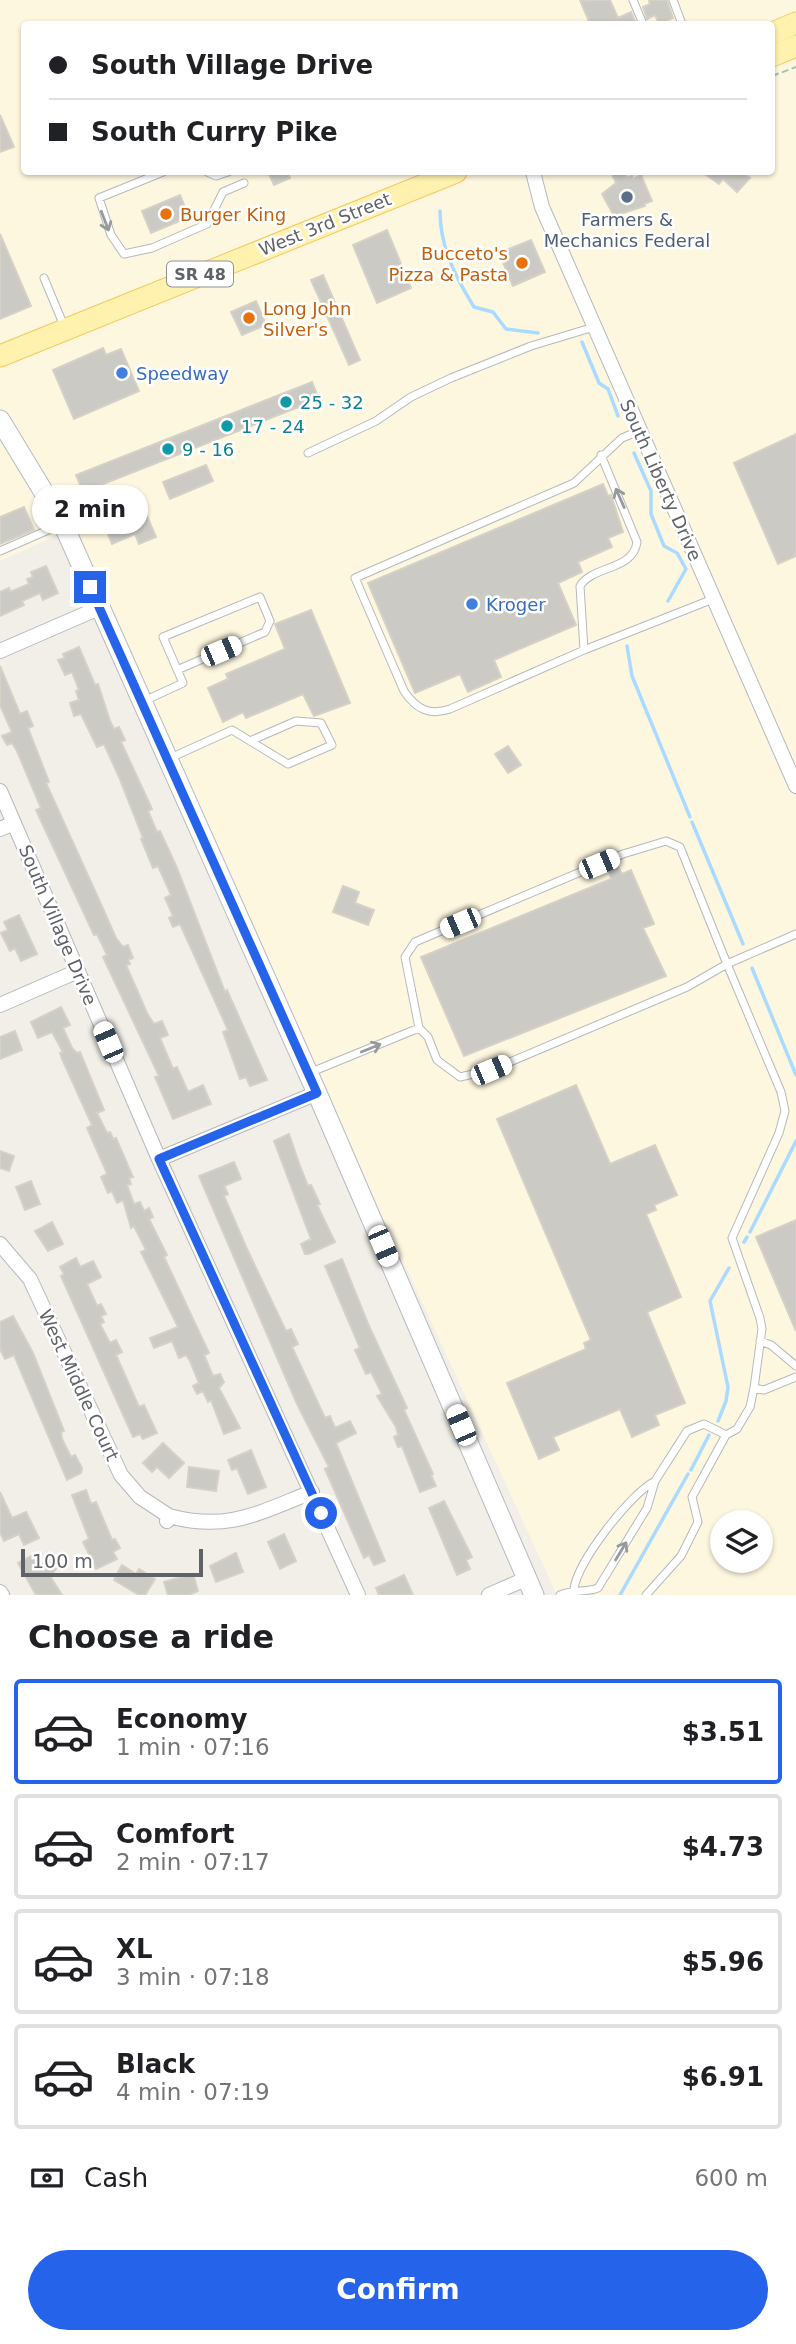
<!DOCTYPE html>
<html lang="en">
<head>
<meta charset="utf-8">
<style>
	:root { --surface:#fff; --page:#f6f6f6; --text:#202124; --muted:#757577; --line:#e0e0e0; --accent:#2563eb }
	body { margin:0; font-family:"DejaVu Sans",sans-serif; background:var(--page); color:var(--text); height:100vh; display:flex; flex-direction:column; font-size:26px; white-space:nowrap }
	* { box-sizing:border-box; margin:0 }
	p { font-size:23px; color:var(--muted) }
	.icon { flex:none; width:38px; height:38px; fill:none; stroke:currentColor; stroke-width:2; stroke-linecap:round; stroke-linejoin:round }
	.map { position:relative; height:1595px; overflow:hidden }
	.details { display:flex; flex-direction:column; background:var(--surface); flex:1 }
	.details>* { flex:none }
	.guide { position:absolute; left:21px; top:21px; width:754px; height:154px; border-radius:7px; box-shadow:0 2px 5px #0004; display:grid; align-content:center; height:154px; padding:0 28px; background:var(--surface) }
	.tools { position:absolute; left:710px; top:1510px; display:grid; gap:14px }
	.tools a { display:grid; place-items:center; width:63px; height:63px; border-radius:50%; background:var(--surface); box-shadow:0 2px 5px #0004; font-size:35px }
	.scale { position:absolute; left:21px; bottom:18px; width:182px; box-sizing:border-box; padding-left:7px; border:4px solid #5f6368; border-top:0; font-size:19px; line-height:24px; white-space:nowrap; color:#5f6368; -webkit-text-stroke:5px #fff; paint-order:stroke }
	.end { position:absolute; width:32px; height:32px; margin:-16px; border:9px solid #2563eb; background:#fff; box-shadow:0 0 0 4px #fff }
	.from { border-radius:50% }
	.bubble { position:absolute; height:49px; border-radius:24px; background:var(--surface); box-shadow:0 2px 5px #0004; font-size:23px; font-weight:700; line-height:49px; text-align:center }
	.car { position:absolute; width:21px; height:42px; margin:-21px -10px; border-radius:9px; box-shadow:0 0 5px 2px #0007; background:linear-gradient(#fff 24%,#345 0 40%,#fff 0 76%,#345 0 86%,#fff 0) }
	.guide b { display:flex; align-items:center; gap:24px; height:66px; font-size:26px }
	.guide b+b { border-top:2px solid var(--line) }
	.guide i { width:18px; height:18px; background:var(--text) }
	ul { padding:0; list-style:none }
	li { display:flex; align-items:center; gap:21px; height:105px; margin:0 14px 10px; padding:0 14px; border:4px solid var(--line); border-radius:7px }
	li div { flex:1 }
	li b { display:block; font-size:26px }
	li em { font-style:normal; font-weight:700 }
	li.active { border-color:var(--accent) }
	li>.icon { width:63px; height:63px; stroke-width:1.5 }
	h2 { padding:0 28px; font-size:32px; line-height:84px }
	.pay { display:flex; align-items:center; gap:18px; height:77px; padding:0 28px; font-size:26px }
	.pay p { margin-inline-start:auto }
	.button { display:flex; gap:14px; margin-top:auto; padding:14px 28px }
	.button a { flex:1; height:80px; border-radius:42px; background:var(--accent); color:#fff; font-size:28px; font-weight:700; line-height:80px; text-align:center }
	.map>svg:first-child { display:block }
	.commercial { fill:#fef7e0; fill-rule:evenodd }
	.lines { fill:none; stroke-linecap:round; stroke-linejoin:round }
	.stream { stroke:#aadaff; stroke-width:3.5 }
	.building { fill:#cccac5; stroke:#d6d1c6; stroke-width:2 }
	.lane-casing { stroke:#b5b8bc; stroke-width:9 }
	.street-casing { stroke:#b5b8bc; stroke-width:16 }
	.secondary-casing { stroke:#b6babf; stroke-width:21 }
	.primary-casing { stroke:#f2c960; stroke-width:23 }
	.path { stroke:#9cc7a9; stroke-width:2; stroke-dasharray:7 3.5; stroke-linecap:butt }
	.lane { stroke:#fff; stroke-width:7 }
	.street { stroke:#fff; stroke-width:14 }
	.secondary { stroke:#fff; stroke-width:19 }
	.primary { stroke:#fff2af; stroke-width:21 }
	.oneway { stroke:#979a9d }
	.route { stroke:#2563eb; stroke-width:9 }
	.service-dot { fill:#5c6f8a; stroke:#fff; stroke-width:2.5 }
	.food-dot { fill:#e8710a; stroke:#fff; stroke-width:2.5 }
	.shop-dot { fill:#3f7fe0; stroke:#fff; stroke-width:2.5 }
	.culture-dot { fill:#0f9aa8; stroke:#fff; stroke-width:2.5 }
	.labels { text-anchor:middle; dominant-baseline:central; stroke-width:5; stroke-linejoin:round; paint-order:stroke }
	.shield { fill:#fff; stroke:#8f9295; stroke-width:2 }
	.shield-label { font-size:16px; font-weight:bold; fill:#5f6368 }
	.food-label { font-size:18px; fill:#c56008; stroke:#fff; text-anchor:start }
	.service-label { font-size:18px; fill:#4e5e75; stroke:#fff }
	.street-label { font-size:18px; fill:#5f6368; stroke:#fff }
	.shop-label { font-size:18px; fill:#366cbe; stroke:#fff; text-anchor:start }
	.culture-label { font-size:18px; fill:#0d838f; stroke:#fff; text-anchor:start }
</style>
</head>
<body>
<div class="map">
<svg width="796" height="1595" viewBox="0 0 796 1595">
	<rect width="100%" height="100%" fill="#f1efe8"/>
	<path class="commercial" d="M0,0H796V1595H557L218,859L62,533L0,561ZM24,24H772V172H24ZM723,1522H761V1561H723Z"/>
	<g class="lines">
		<path class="stream" d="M440,211C440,247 455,276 474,307L493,312L506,329L538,333
			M582,342L599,383L608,389L618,416
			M634,453L651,491V514L664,546L677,553L686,569L668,601
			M627,646L632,676L690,817
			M692,822L743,944
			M752,968L796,1075
			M750,1232L796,1141
			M744,1242L747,1237
			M718,1421L726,1401L728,1387L710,1301L729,1268
			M691,1470L709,1435
			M620,1595L688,1474"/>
	</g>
	<path class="building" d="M580,0H610L618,18L631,12L636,24H590Z
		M649,0H667L673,18L659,24L655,15L647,19L643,7L650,4Z
		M0,115L14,147L0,152Z
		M268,172H287L290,178L274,185Z
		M611,172H624L627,178L632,176L633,179L641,175L652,201L644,204L645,206L614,216L602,194L616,183Z
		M702,172H742L750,178L737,192L723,179L719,184Z
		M180,195L189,217L151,233L142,211Z
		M387,230L411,288L377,303L353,245Z
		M0,234L31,306L0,319Z
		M531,240L545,272L513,286L499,253Z
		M323,275L360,360L349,365L311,280Z
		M256,301L266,325L242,335L231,312Z
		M103,348L106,355L121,349L139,391L74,419L53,370Z
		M312,382L319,399L83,492L76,475Z
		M796,434V556L778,564L734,463Z
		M206,465L213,481L170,499L163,482Z
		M603,484L608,496L611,495L623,532L608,538L612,547L578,562L582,572L558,583L576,625L494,660L501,677L468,692L460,674L415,693L368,583Z
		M24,507L34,530L0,544V517Z
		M144,509L156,537L139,544L135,534L112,544L105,527Z
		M46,566L58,593L43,600L40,593L22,601L24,605L0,616V592L9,588L10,592L29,584L27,579L33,577L31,572Z
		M311,610L350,703L314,716L303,694L246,718L243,712L223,722L208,688L228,679L226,674L285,649L275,624Z
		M79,647L95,685L98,684L110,721L114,729L119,727L125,740L121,742L152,809L148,811L157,832L160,831L177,868L225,992L227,990L267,1080L250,1086L246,1077L240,1079L223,1032L228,1030L180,924L173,927L169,918L173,916L165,898L171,895L158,866L153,868L141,839L143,838L119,777L104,744L97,747L81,714L74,716L70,703L79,700L76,691L79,690L72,672L65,675L58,660L65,658L63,654Z
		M0,666L20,714L27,711L33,726L28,728L49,782L46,783L100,902L116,938L123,947L128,945L133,958L128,960L130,964L126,965L147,1013L154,1024L162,1021L168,1035L160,1038L173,1069L177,1067L188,1092L203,1085L211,1104L173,1119L155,1077L159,1076L103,957L107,955L97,934L94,935L36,810L41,808L17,751L12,743L7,745L2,736L12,732L0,705Z
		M508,746L521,765L508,773L495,754Z
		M617,865L622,874L631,870L654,924L643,928L666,976L464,1056L421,957L611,879L608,868Z
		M343,886L359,892L355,903L374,910L368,925L333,912Z
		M19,915L37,954L21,961L15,948L10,951L1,933L8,930L4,922Z
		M61,1007L70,1025L63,1028L72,1048L77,1053L80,1052L104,1110L97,1113L107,1133L110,1132L113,1139L116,1138L133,1177L129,1178L131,1184L127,1185L134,1204L140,1202L144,1211L149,1208L153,1217L149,1219L167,1255L164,1257L209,1353L204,1355L213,1376L220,1374L224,1382L219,1388L240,1428L224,1434L211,1400L208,1402L203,1391L197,1394L193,1386L199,1383L190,1361L186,1355L179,1358L172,1341L154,1348L150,1338L178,1327L141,1252L146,1250L134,1226L131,1228L123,1200L117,1203L112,1191L108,1193L101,1177L107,1174L106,1171L87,1128L92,1125L62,1059L60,1053L63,1052L52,1032L38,1038L31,1022Z
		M15,1031L22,1050L0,1059V1037Z
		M576,1085L610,1164L655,1145L677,1195L654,1205L656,1210L646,1214L681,1297L647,1312L685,1403L655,1415L659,1425L632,1437L620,1409L553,1437L559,1450L539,1459L507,1383L586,1349L584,1343L591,1340L497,1119Z
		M289,1134L300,1166L308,1186L311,1185L320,1204L317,1205L335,1242L309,1254H305L301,1244L311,1239L274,1141Z
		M0,1151L14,1156L9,1171L0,1168Z
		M234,1162L241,1179L224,1186L228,1194L224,1196L247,1249L286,1331L291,1329L298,1344L292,1347L325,1418L330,1416L335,1428L350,1421L356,1433L336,1443L385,1561L374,1565L369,1555L364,1558L325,1469L329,1467L297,1404L199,1176Z
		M31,1181L40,1204L25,1210L16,1187Z
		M796,1220V1331L756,1237Z
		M52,1222L63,1244L48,1251L35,1231Z
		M76,1258L80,1267L93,1261L101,1277L87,1284L97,1306L101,1304L106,1314L101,1316L104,1322L100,1324L110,1343L116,1340L122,1352L116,1355L139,1407L144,1405L157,1433L143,1439L140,1434L133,1437L61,1276L64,1274L60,1267Z
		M342,1259L369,1326L407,1408L404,1410L433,1474L431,1475L436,1486L420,1492L402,1446L398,1447L394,1437L398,1435L396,1427L377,1396L382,1394L371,1372L366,1374L355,1350L360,1348L325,1266Z
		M13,1316L33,1353L64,1431L61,1432L62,1439L71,1457L75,1455L82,1468L81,1473L67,1480L14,1355L5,1359L0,1349V1322Z
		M163,1443L184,1463L169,1478L157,1467L152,1472L143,1463Z
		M251,1450L266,1487L248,1494L237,1468L232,1470L228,1460Z
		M189,1467L219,1471L216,1491L187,1487Z
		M86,1490L91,1504L96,1502L112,1540L115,1539L120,1548L113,1552L117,1559L96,1569L83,1542L89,1539L72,1495Z
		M0,1492L12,1518L26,1512L39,1538L24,1545L19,1534L4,1541L0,1532Z
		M444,1501L472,1557L466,1560L470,1569L457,1575L429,1508Z
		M284,1534L296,1561L280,1569L268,1542Z
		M236,1553L243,1572L216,1582L210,1566Z
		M35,1554L41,1565L51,1560L56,1569L50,1576L62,1595H36L18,1563Z
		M122,1565L136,1574L139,1569L155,1579L145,1595H139L114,1580Z
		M193,1574L198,1591L189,1595H168L164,1582Z
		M404,1575L413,1595H379L376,1588Z"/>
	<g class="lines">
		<g class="lane-casing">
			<path id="lane" d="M633,0L643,24
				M673,0L682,24
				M163,172L99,198L111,235L124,254L152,248L207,224L223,192L244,183
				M207,172L216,176L228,172
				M44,278L64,326
				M639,431L622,438L574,483L355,578L404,691C416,709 429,716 450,709L584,650L713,599
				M308,453L376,421L411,397L451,378L531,346L594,327
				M0,551L62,524
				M584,650L580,586C593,565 633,571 637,542L601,455
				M144,701L183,683L163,637L260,597L270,621L265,632L177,670
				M168,759L232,730L288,764L332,745L321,723L296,721L250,741
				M309,1073L419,1028L428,1037L437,1060L460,1077L491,1070L687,987L727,964L680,847L666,841L623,854L415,942L405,957L419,1028
				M760,1341L771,1345L796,1366
				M754,1388L764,1390L796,1377
				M574,1589C577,1562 630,1494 655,1481
				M560,1595C574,1589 585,1593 598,1588L647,1508L655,1481L687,1431L704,1424L726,1435
				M646,1595L681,1556L698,1522L692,1497L726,1435L737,1429L750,1407L754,1388L762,1329L760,1318L732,1238L779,1133L785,1111L781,1092L727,964L796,934"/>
		</g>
		<g class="street-casing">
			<path id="street" d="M533,172L542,207L796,786
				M0,651L99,608
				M0,791L159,1159L358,1595
				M0,829L14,823
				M0,1005L78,971
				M159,1159L317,1093
				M0,1244L30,1279L121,1475L140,1497L169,1516
				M167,1521L169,1516C228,1532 258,1513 312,1492
				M0,1592L2,1595
				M489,1595L528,1578"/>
		</g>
		<g class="secondary-casing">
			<path id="secondary" d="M0,420L63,524L317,1093L534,1595"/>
		</g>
		<g class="primary-casing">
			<path id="primary" d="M772,33L796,23
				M772,56L796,46
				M0,356L456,172"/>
		</g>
		<path class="path" d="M772,76L796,67"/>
		<use href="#lane" class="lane"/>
		<use href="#street" class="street"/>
		<use href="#secondary" class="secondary"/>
		<use href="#primary" class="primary"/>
	</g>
	<defs><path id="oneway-shaft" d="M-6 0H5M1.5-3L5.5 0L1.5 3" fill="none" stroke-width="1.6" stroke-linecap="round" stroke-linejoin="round" transform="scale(1.75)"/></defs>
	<g class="oneway">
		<use href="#oneway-shaft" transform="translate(105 221) rotate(69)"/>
		<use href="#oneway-shaft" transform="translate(620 498) rotate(-114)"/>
		<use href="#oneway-shaft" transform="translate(371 1048) rotate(-22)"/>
		<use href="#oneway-shaft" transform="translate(621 1551) rotate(-59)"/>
	</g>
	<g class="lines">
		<path class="route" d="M90,587L317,1093L159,1159L321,1513"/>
	</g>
	<circle class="service-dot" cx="627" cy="197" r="7"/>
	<g class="food-dot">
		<circle cx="166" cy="214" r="7"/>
		<circle cx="522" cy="263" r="7"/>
		<circle cx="249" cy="318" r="7"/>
	</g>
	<g class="shop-dot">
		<circle cx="122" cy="373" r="7"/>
		<circle cx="472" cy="604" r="7"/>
	</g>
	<g class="culture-dot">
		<circle cx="286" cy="402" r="7"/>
		<circle cx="227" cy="426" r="7"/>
		<circle cx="168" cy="449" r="7"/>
	</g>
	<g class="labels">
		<rect class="shield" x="167" y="261.5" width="66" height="25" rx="5"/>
		<g class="shield-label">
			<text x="200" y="274">SR 48</text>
		</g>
		<g class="food-label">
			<text x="180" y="214">Burger King</text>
			<text x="508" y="253" text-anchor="end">Bucceto's<tspan x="508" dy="21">Pizza &amp; Pasta</tspan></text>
			<text x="263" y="308">Long John<tspan x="263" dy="21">Silver's</tspan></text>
		</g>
		<g class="service-label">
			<text x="627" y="219">Farmers &amp;<tspan x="627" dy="21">Mechanics Federal</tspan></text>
		</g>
		<g class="street-label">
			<text transform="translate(325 224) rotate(-22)">West 3rd Street</text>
			<text transform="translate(661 480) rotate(66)">South Liberty Drive</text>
			<text transform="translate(58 925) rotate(67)">South Village Drive</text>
			<text transform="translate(79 1385) rotate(65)">West Middle Court</text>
		</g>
		<g class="shop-label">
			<text x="136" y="373">Speedway</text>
			<text x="486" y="604">Kroger</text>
		</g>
		<g class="culture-label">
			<text x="300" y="402">25 - 32</text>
			<text x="241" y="426">17 - 24</text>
			<text x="182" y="449">9 - 16</text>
		</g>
	</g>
</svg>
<div class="tools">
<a><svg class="icon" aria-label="layers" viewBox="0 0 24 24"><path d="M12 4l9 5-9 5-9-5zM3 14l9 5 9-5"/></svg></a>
</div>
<div class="scale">100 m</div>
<i class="end from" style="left:321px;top:1513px"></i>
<i class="end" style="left:90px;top:587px"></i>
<div class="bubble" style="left:32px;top:485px;width:116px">2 min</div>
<i class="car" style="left:221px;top:651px;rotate:67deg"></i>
<i class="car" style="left:599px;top:864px;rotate:67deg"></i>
<i class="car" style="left:460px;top:923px;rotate:247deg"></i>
<i class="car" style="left:108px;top:1042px;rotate:337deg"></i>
<i class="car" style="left:491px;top:1070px;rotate:67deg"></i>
<i class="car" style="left:383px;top:1246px;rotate:157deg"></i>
<i class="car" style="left:461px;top:1425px;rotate:337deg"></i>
<div class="guide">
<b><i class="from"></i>South Village Drive</b>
<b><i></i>South Curry Pike</b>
</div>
</div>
<section class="details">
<h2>Choose a ride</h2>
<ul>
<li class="active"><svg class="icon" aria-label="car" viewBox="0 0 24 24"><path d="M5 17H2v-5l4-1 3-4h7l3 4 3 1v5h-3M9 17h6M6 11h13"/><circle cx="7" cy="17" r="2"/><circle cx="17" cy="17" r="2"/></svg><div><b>Economy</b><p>1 min · 07:16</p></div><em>$3.51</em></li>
<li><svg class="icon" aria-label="car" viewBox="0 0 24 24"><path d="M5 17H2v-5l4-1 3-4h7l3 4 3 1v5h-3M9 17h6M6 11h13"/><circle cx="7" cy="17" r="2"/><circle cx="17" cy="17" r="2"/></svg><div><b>Comfort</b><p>2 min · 07:17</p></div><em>$4.73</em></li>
<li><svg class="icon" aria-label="car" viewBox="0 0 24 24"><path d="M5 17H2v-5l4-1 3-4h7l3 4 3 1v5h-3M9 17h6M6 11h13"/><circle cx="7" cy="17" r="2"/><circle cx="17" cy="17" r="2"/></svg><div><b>XL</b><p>3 min · 07:18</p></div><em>$5.96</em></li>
<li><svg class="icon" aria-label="car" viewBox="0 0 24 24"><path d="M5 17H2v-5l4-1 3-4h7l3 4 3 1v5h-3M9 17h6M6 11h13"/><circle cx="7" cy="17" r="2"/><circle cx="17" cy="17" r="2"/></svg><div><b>Black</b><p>4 min · 07:19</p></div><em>$6.91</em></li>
</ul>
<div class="pay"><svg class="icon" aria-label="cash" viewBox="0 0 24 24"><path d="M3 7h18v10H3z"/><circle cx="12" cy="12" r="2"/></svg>Cash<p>600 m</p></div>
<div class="button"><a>Confirm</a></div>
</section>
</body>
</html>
